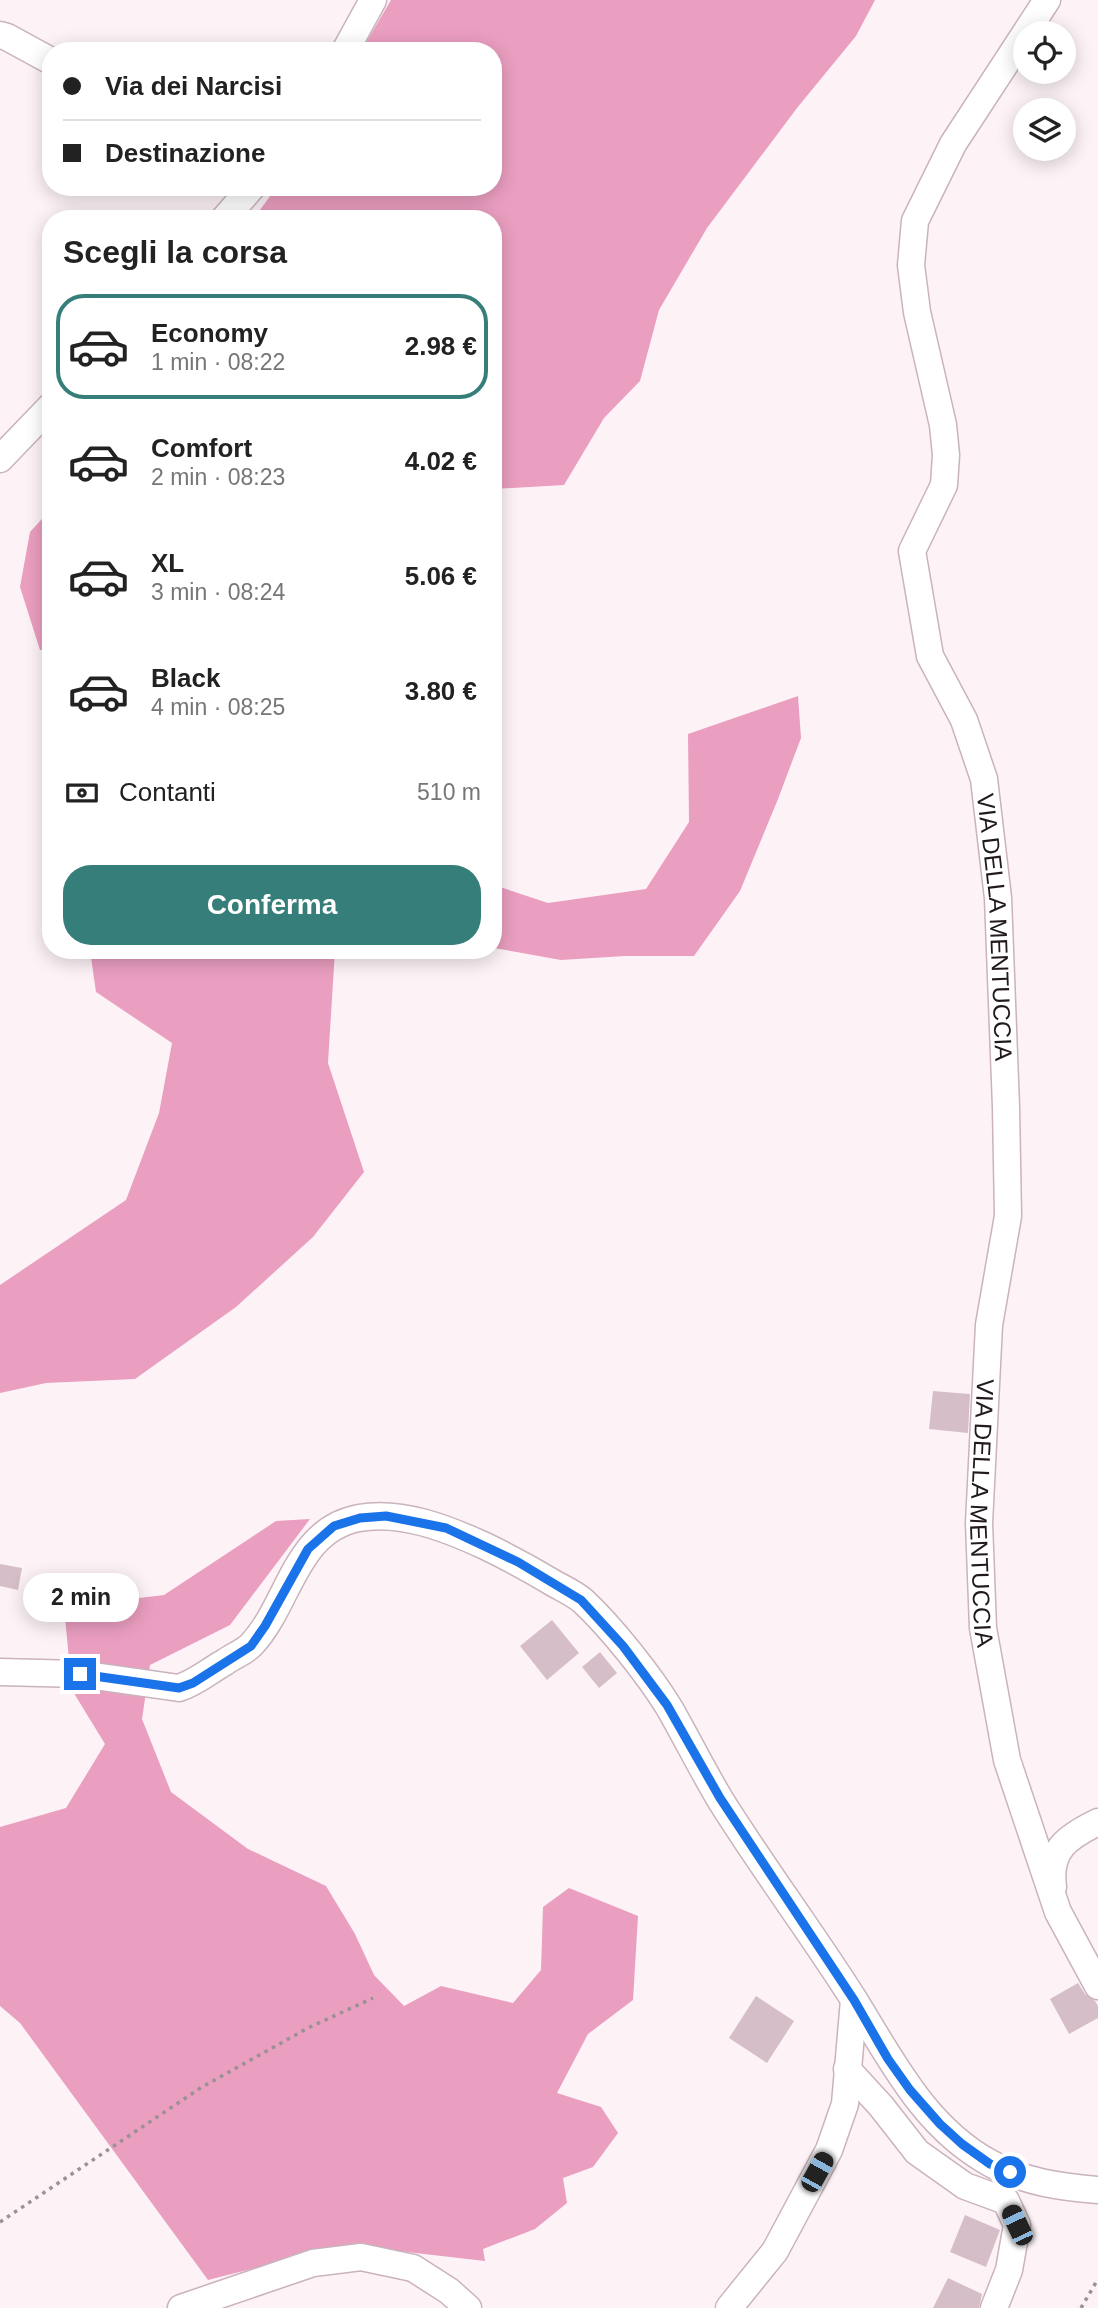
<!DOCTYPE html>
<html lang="it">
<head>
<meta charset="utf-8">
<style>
	:root { --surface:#fff; --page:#f2f2f2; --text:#222; --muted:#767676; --line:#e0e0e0; --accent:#367e79 }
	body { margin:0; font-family:Helvetica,sans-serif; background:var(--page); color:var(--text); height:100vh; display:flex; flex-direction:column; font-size:26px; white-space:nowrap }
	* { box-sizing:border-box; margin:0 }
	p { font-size:23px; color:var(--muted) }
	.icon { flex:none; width:38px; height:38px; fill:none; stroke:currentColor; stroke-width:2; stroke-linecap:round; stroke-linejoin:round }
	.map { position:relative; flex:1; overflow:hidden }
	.drawer { position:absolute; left:42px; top:210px; width:460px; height:749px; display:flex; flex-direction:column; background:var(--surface); border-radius:28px; box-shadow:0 4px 18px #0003 }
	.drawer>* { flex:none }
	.hud { position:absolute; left:42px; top:42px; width:460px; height:154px; border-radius:28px; box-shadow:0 4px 18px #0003; display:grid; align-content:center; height:154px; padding:0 21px; background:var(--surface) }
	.fabs { position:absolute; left:1013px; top:21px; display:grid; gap:14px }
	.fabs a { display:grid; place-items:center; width:63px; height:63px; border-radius:50%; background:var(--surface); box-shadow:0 4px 18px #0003; font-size:35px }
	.end { position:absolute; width:32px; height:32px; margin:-16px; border:9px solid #1a73e8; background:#fff; box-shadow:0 0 0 4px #fff }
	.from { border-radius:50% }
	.bubble { position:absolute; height:49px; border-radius:24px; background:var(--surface); box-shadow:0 4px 18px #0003; font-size:23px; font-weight:800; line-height:49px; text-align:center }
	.car { position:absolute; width:21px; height:42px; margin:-21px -10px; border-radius:9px; box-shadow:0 0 5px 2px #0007; background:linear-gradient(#222 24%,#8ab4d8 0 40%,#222 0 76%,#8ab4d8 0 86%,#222 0) }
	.hud b { display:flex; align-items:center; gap:24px; height:66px; font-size:26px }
	.hud b+b { border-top:2px solid var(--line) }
	.hud i { width:18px; height:18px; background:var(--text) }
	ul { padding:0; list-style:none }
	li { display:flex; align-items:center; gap:21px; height:105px; margin:0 14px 10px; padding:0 7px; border:4px solid transparent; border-radius:28px }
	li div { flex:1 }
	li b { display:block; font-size:26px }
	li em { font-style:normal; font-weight:800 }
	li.selected { border-color:var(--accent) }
	li>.icon { width:63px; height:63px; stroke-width:1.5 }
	h2 { padding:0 21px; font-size:32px; line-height:84px }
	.pay { display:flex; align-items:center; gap:18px; height:77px; padding:0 21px; font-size:26px }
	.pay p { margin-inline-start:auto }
	.cta { display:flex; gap:14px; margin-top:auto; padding:14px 21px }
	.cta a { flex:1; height:80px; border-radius:28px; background:var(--accent); color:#fff; font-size:28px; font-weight:800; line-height:80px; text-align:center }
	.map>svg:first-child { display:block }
	.forest { fill:#ea9ec0 }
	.building { fill:#d6bec8 }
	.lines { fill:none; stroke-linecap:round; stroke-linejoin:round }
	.minor-casing { stroke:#cab3bc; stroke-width:29 }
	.path { stroke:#9a9194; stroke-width:3.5; stroke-dasharray:3.5 5; stroke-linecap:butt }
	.minor { stroke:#fff; stroke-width:26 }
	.route { stroke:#1a73e8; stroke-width:9 }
	.labels { text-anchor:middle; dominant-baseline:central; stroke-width:5; stroke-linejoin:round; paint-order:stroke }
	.street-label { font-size:24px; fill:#21191c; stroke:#fdf3f7 }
</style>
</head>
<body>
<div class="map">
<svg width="1098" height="2308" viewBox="0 0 1098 2308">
	<rect width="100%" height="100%" fill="#fdf3f7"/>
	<path class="forest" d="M391,0H875L856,36L797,108L707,228L659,310L640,381L604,418L564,485L494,489V219H253L277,187H494V51H361Z
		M51,509V650H40L20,587L30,532Z
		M798,696L801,738L778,799L740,891L694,956H625L561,960L494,948V885L548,903L646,889L689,822L688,734Z
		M90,950H335L328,1063L364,1172L313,1237L236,1307L135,1379L46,1383L0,1393V1285L126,1200L159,1113L172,1043L96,992Z
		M310,1519L230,1625L150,1665L142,1719L171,1792L248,1849L326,1886L355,1934L374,1975L404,2006L441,1986L513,2003L541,1970L543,1907L569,1888L638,1916L633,2000L588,2034L557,2093L601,2107L618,2133L593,2167L563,2178L567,2203L535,2229L483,2249L485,2261L381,2249L294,2258L208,2280L20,2023L0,2006V1827L66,1808L105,1744L72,1690L64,1607L164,1595L276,1521Z"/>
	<path class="building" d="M933,1391L970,1394L968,1433L929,1429Z
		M0,1564L22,1568L18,1590L0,1586Z
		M552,1620L579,1653L547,1680L520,1646Z
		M600,1652L617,1673L599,1688L582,1667Z
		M1078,1983L1085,1994L1095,2001L1098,2006V2018L1069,2034L1050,1999Z
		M756,1996L794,2021L767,2063L729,2038Z
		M965,2215L1000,2230L986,2267L950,2252Z
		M948,2278L982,2294L979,2308H933Z"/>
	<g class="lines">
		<g class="minor-casing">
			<g id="minor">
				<path id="s1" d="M1047,0L953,144L915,221L911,265L917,312L943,425L946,455L944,485L912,551L930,656L964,720L984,779L998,898L1006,1107L1008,1216L989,1325L979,1523L983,1628L1007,1760L1058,1912L1098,1986"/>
				<path d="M0,35L7,37L51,61"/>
				<path d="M345,51L373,0"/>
				<path d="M224,219L252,187"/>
				<path d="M0,459L51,406"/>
				<path d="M0,1672L80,1674L179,1688C197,1682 209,1671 225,1662C233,1656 245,1652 252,1644C290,1603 295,1530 359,1518C401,1510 448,1529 485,1546C510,1558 532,1570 555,1584C564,1589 575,1594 583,1601C611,1627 650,1676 670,1709C687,1739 703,1771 721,1801C763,1868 811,1932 853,1998C891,2059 924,2127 990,2163C1024,2182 1060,2187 1098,2190"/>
				<path d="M1053,1887C1048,1850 1067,1837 1098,1822"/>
				<path d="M847,2069L881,2106L917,2152L965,2186L1006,2201L1017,2225L1009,2270L994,2308"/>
				<path d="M181,2308L313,2263L361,2257L413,2268L449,2291L468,2308"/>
				<path d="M729,2308L775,2251L829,2150L845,2104L854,2000"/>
			</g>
		</g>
		<path class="path" d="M0,2222L202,2087L308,2028L373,1998
			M1081,2308L1098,2279"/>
		<use href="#minor" class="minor"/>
	</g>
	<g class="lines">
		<path class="route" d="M80,1674L179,1688L193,1683L251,1646L265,1626L308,1549L334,1526L360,1518L386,1516L446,1528L518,1562L581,1600L623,1646L667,1705L720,1798L854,2000L888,2059L910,2090L940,2124L962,2144L990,2164L1010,2172"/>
	</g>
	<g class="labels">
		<g class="street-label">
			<text stroke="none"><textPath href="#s1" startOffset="989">VIA DELLA MENTUCCIA</textPath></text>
			<text stroke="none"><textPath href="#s1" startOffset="1577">VIA DELLA MENTUCCIA</textPath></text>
		</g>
	</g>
</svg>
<div class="fabs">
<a><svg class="icon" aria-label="locate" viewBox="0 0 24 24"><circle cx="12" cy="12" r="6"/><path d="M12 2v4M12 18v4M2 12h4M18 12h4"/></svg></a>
<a><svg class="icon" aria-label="layers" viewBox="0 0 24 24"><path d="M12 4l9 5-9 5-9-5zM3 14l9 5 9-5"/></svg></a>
</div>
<i class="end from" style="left:1010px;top:2172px"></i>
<i class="end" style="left:80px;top:1674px"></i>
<div class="bubble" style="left:23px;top:1573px;width:116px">2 min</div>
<i class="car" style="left:817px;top:2172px;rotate:29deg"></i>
<i class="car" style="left:1017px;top:2225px;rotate:335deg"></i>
<div class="hud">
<b><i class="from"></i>Via dei Narcisi</b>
<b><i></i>Destinazione</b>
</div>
<section class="drawer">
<h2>Scegli la corsa</h2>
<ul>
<li class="selected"><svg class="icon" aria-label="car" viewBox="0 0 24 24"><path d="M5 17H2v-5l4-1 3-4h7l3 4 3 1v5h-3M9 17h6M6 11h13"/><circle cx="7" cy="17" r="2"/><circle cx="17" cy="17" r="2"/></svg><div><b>Economy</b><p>1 min · 08:22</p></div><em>2.98 €</em></li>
<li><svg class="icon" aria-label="car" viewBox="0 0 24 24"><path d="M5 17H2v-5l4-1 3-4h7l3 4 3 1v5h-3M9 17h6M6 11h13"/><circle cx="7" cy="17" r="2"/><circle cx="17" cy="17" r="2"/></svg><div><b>Comfort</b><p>2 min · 08:23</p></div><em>4.02 €</em></li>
<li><svg class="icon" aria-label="car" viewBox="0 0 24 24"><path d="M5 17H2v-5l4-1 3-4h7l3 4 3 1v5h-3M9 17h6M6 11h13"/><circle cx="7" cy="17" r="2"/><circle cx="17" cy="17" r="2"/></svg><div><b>XL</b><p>3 min · 08:24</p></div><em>5.06 €</em></li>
<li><svg class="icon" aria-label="car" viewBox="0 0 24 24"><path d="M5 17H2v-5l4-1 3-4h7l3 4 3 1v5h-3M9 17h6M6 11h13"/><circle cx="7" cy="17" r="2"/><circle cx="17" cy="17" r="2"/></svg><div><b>Black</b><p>4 min · 08:25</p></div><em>3.80 €</em></li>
</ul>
<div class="pay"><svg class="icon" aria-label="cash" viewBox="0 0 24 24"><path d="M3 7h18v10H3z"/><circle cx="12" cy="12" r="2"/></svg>Contanti<p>510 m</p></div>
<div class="cta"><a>Conferma</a></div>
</section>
</div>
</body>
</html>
